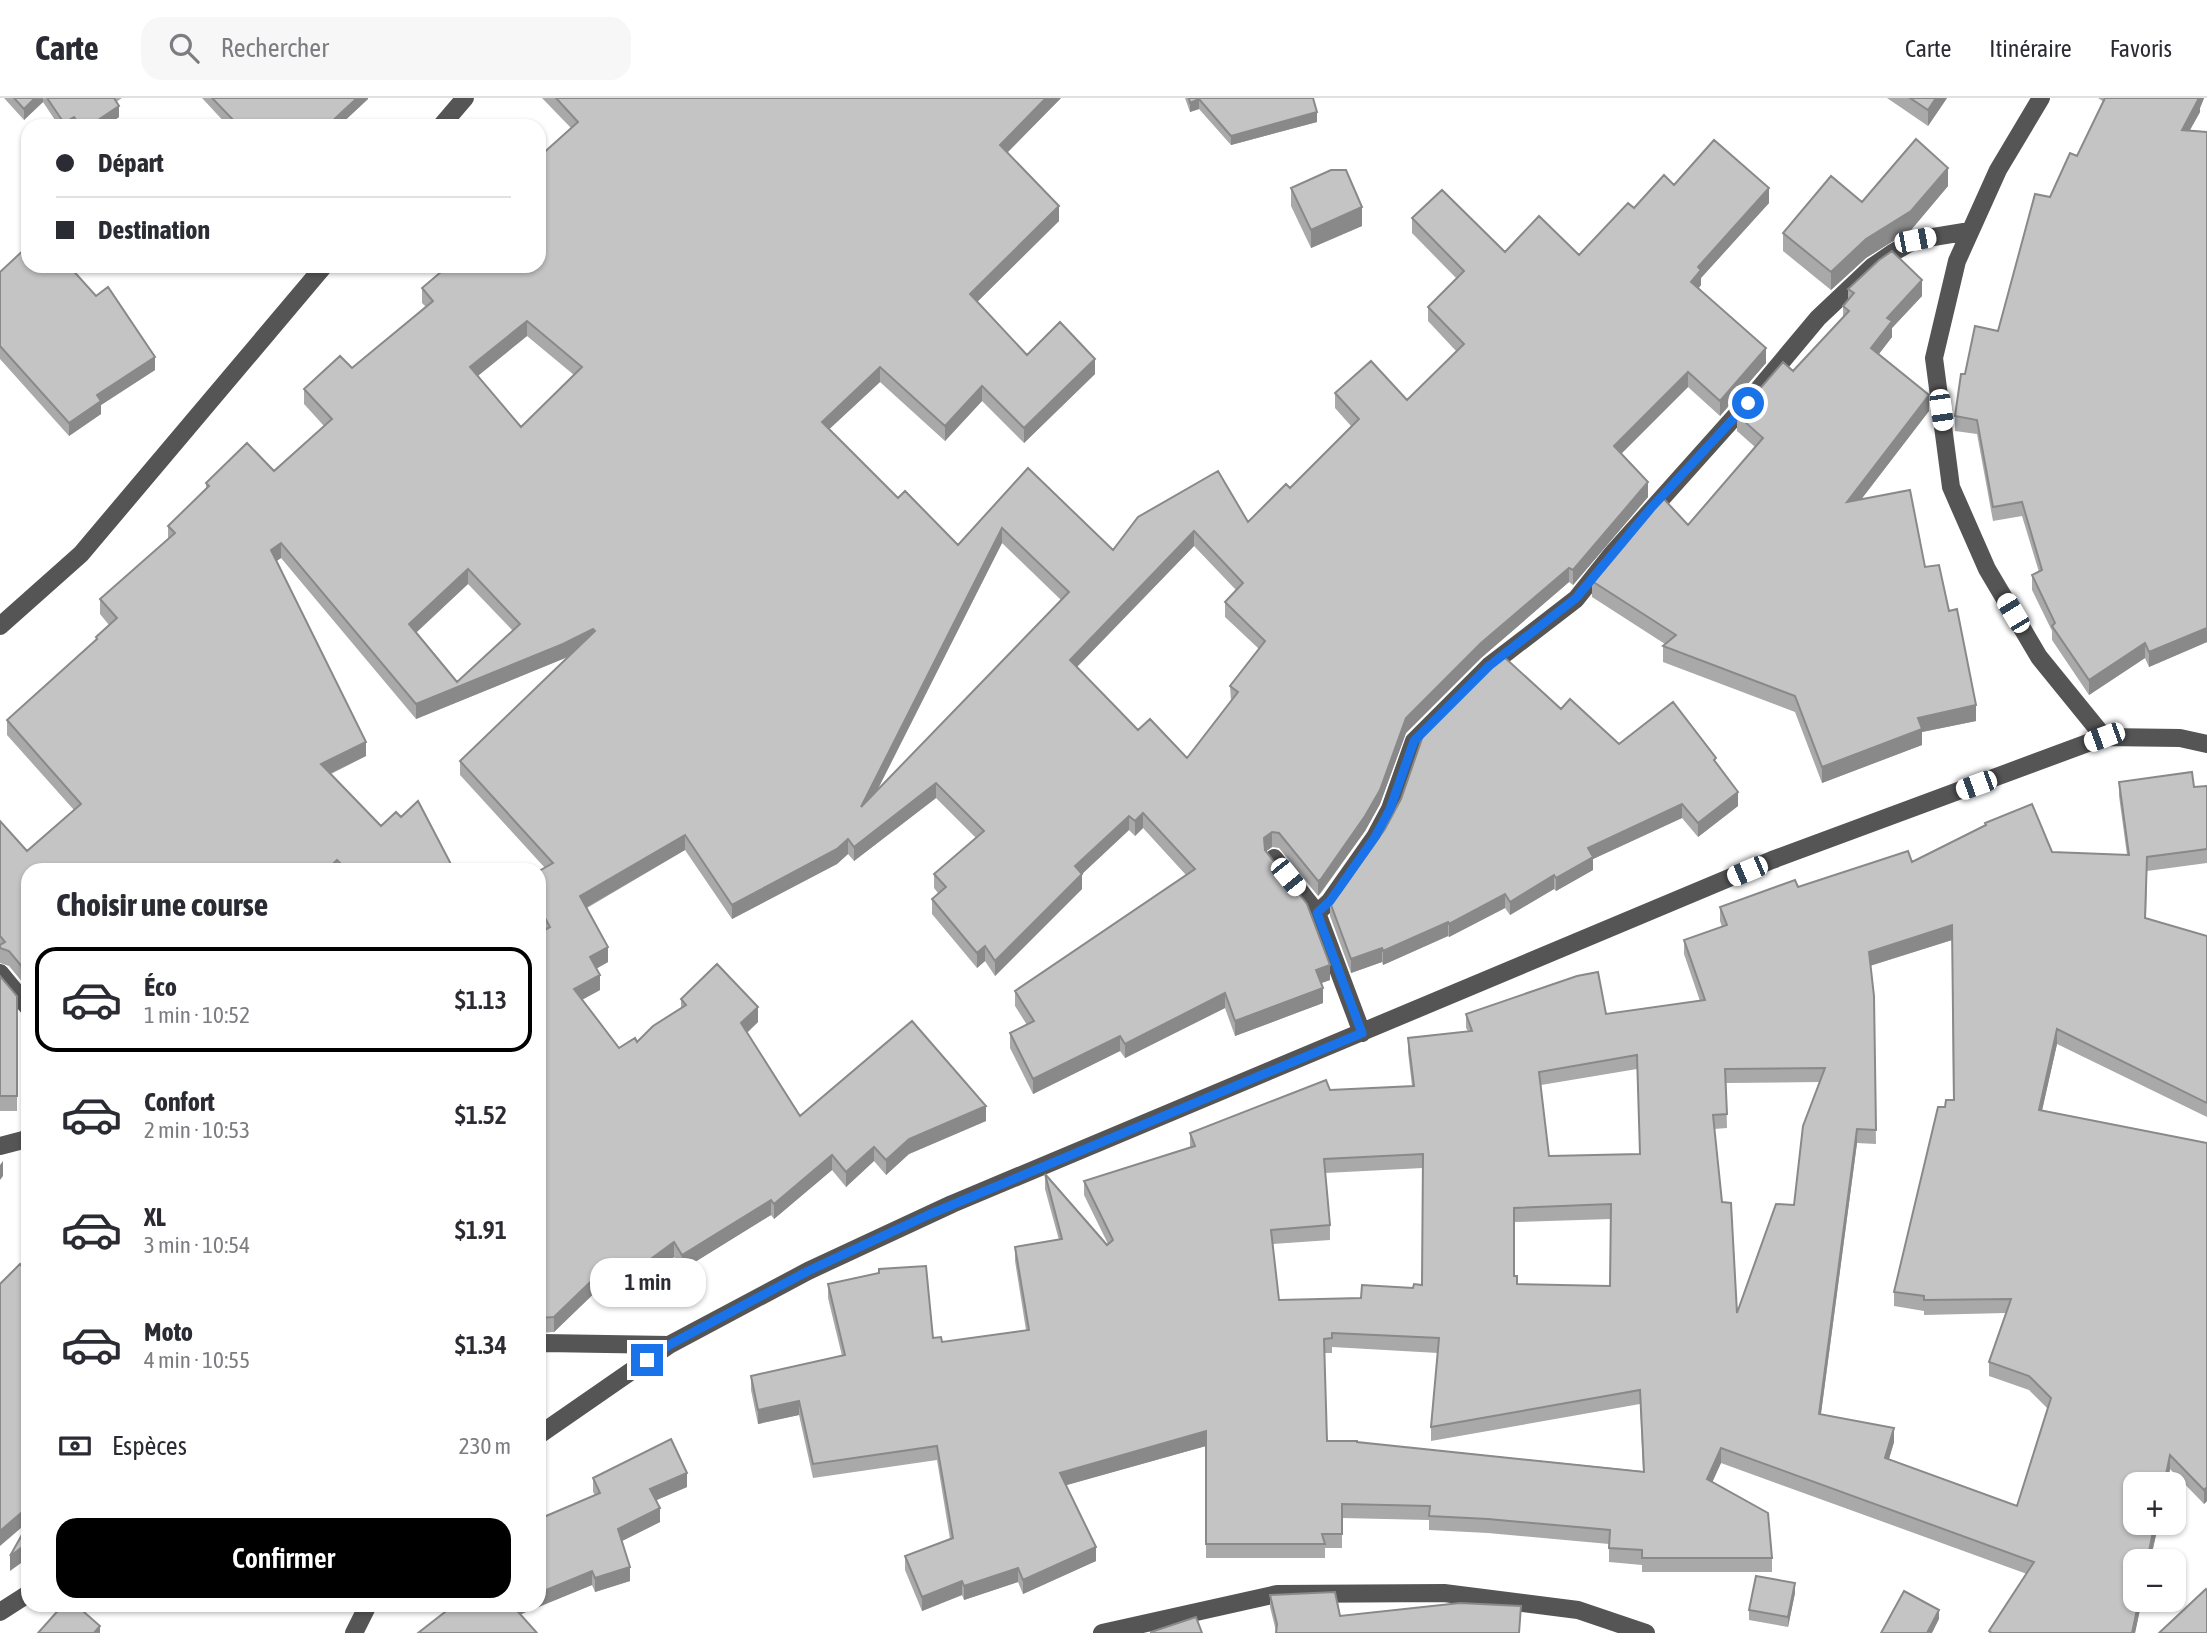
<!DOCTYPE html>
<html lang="fr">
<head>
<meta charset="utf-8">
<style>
	:root { --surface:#fff; --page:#f7f7f7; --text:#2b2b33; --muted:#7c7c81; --line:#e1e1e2; --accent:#000 }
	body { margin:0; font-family:"Asap Condensed",sans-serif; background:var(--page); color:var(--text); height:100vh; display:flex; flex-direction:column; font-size:26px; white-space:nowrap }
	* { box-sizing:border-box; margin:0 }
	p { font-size:23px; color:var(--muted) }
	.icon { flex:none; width:38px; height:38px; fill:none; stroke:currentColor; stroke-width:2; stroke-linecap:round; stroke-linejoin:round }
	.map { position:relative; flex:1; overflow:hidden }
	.details { position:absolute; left:21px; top:765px; width:525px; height:749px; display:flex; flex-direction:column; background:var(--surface); border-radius:21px; box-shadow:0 2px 5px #0004 }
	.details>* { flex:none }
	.banner { position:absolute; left:21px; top:21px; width:525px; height:154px; border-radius:21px; box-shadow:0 2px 5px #0004; display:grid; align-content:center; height:154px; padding:0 35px; background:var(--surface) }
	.buttons { position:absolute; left:2123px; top:1374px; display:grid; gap:14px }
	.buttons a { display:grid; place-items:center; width:63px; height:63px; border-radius:14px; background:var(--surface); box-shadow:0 2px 5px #0004; font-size:35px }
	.end { position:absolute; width:32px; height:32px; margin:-16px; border:9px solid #1a73e8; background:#fff; box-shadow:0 0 0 4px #fff }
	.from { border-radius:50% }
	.bubble { position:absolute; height:49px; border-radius:21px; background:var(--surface); box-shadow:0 2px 5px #0004; font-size:23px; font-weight:600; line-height:49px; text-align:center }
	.car { position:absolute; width:21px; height:42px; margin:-21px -10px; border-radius:9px; box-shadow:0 0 5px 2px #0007; background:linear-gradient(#fff 24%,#345 0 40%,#fff 0 76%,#345 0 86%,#fff 0) }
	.banner b { display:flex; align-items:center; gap:24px; height:66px; font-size:26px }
	.banner b+b { border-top:2px solid var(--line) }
	.banner i { width:18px; height:18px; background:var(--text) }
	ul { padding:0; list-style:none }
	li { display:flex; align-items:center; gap:21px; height:105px; margin:0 14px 10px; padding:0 21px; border:4px solid transparent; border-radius:21px }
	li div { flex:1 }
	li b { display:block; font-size:26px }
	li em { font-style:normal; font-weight:600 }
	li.on { border-color:var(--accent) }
	li>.icon { width:63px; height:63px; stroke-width:1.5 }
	h2 { padding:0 35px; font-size:32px; line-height:84px }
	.pay { display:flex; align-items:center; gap:18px; height:77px; padding:0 35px; font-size:26px }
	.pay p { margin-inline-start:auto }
	.cta { display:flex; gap:14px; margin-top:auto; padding:14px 35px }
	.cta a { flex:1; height:80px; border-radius:21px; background:var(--accent); color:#fff; font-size:28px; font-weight:600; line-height:80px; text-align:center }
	header { display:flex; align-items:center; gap:42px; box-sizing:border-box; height:98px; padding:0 35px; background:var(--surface); border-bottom:2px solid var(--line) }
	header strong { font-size:33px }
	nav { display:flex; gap:38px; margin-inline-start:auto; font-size:24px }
	.search { width:490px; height:63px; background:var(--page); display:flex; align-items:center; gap:18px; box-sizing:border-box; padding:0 24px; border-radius:21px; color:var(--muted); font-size:26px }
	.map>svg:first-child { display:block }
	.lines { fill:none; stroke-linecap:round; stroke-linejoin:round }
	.minor { stroke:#555; stroke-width:18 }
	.wall { fill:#a9a9a9; fill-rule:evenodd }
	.shaded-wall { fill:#898989 }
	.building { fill:#c4c4c4; stroke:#898989; stroke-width:2; fill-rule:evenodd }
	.route { stroke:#1a73e8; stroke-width:9 }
</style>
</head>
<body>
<header>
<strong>Carte</strong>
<div class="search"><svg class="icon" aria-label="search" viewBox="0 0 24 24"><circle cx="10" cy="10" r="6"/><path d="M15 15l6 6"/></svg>Rechercher</div>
<nav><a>Carte</a><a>Itinéraire</a><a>Favoris</a></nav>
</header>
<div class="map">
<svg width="2207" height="1535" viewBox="0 0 2207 1535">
	<rect width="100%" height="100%" fill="#fff"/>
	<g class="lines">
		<path class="minor" d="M2041,0L1998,72L1957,163L1934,260L1951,389L1987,471L2039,559L2104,639
			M441,28L465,0
			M0,528L81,456L324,168
			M1274,760L1317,815L1362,935
			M1317,815L1330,803L1375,739L1390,711L1414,643L1489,568L1576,501L1611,457L1747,305L1818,220L1872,169L1894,154L1915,142L1970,133
			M0,875L28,909
			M0,1048L27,1041L28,1038
			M539,1246L544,1245L669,1247
			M539,1337L669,1247L808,1173L952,1106L1772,762L2104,639L2180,640L2207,646
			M0,1514L28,1496
			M354,1535L368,1507
			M1102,1535L1277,1496L1444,1495L1578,1512L1646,1535"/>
	</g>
	<path class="wall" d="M4,0H122L116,4L119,19L106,28H59L43,4L24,22Z
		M202,0H368V1L339,28H228Z
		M542,0H1061L1007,55L1059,123L977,204L1027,257L1095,276L1024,345L982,303L945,343L880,284L829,331L898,400L958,447L1028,370L1113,452L1138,419L1248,424L1290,390L1351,328L1335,310V295L1407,302L1456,253L1428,223V209L1457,181L1412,135V120L1505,154L1579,157L1634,110L1674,87L1769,105L1701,180V187L1699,190L1766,265L1720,318L1688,289L1621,356L1648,399L1573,487L1569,484L1481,560L1406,635L1380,706L1365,733L1321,795L1318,798L1279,750L1272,749L1266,753L1330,882L1321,885L1323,905L1235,938L1225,910L1125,960L1120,953L1033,996L1010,950V935L1027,927L1015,908V893L1186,777L1143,730L1135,738L1129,732L1082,776V791L995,878L985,863L977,870L932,816V801L938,795L934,790V776L976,740L936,700L854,763L848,756L837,766L732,821L685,752L587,810L608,864L596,871L600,892L582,902L619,950L637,944L681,910V901L758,924L747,935L800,1018L986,1023L909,1056L886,1077L874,1063L846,1089L832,1072L774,1121L771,1117L682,1172L674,1159L622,1197L610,1180L554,1234L539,1235V835L544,832L539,824V773L545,770L460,677V663L567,559L416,621L281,460L276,463L366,658L331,676L381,728L454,772H28V891L9,868L0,865V723L27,753L74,712L7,637V622L96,542V539L109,527L100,516V501L168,441V428L206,391V385L274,373L324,328L304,306V291L352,270L426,209L422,205V190L539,168L571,30ZM527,238L574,277L521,329L478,278ZM1002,445L1061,502L877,693ZM1194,448L1236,492L1225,504V519L1259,551L1230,588L1231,603L1187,660L1138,632L1077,569ZM468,486L513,533L457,584L416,535Z
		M1185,0H1313L1317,24L1231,47L1199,11L1190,14Z
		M1887,0H1947L1928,28Z
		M2098,0H2204L2200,10V14L2190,32L2207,34V544L2149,569L2145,560L2089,597L2052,542V533L2032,492V477L2039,474L2022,418L1993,423L1977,336L1955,333V318L1965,276L1998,233L2050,99L2077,58L2104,4Z
		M1948,88L1911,132L1866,160L1831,192L1783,153V135L1862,104Z
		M1291,90L1362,128L1311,150L1291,108Z
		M0,174L155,272L101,307V316L69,338L0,261Z
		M1848,191L1922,198L1892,230V239L1879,256L1929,313L1861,401L1925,469L1949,513L1976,623L1922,634V647L1822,685L1795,614L1663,564V548L1665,546L1592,499V483L1688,427L1755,349L1737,333V317L1793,273L1843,220V208L1848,202Z
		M1561,611L1619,646L1716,665L1738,708L1698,739L1682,720L1593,761V772L1556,793L1554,791L1510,817L1505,810L1449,839L1448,838L1383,867L1382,864L1351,875L1330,818V804L1339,796L1385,731Z
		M2119,684L2194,689L2207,688V765L2147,773L2146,820L2207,838V1019L2057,946L2042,1012L2207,1045V1403L2204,1406L2170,1371L2135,1535H1989V1533L2027,1476L1721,1365L1712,1384L1772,1460V1474H1642V1467L1609,1464V1446L1488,1435L1429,1432V1422L1342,1420V1450H1325V1460H1206V1348L1066,1387L1096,1463L1023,1496L1018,1484L964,1502L962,1497L922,1513L905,1472V1458L950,1441L937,1362L813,1380L799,1317L758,1326L751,1292V1278L842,1258L828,1200V1186L933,1240L942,1244L1026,1232L1015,1163V1149L1059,1142L1045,1091V1076L1107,1147L1108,1146L1084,1097V1083L1190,1050V1035L1330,992L1412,988L1408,954V940L1468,933L1466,930V916H1606L1700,903L1684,856V842L1722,829L1720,823V809L1798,789L1912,764L1985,728V725L2052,754L2127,757L2119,698ZM1952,842L1953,1002L1945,1009L1894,1194V1208L1924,1213V1217L2006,1215L1989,1264V1278L2029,1292L2048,1311L2017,1408L1889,1361L1894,1344L1821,1316L1857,1045L1876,1046L1874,898L1870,868ZM1637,971L1640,1056L1549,1058L1541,987ZM1820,984L1794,1107L1737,1215L1722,1104L1714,1031L1727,1030L1726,985ZM1423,1070L1422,1187L1413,1190L1361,1200L1279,1202L1273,1146L1330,1142V1127L1325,1075ZM1611,1121L1610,1188L1517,1186L1514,1178V1124ZM1332,1249L1438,1255L1431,1329V1343L1640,1306L1643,1373L1357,1344L1327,1343L1324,1255H1332Z
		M0,878L17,898V1013H0Z
		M593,1380L687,1389L656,1402L660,1424L622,1443L630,1483L595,1494L592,1487L520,1516L448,1512L444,1507H539L595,1397L593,1394Z
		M1795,1495L1788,1529L1749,1522V1512Z
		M1270,1497L1340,1518L1521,1521L1276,1533L1270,1509Z"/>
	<path class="shaded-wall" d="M35,0H43V4L24,22V11Z
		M357,0H368V1L339,28H327Z
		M1046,0H1061L1000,62V47Z
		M1936,0H1947L1928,28V12Z
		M2198,0H2204L2200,10V14L2182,46V32Z
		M1199,1V11L1190,14V5Z
		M119,8V19L106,28H89Z
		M1317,14V24L1231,47V38Z
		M74,19V28H64V25Z
		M1948,70V88L1911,132L1866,160L1831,192V174L1866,141Z
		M1769,90V105L1701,180V187L1691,198V184L1698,169Z
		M1059,108V123L970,211V196Z
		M1362,109V128L1311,150V132Z
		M1922,182V198L1892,230V239L1871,266V250L1887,220Z
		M527,223V238L470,284V269Z
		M1766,250V265L1720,318V303Z
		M155,259V272L101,307V316L69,338V325L97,297Z
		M1095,261V276L1024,345V330Z
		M880,269V284L822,338V324Z
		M1688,274V289L1614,363V348Z
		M982,288V303L945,343V328Z
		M1929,297V313L1847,420V404Z
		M1648,384V399L1573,487V472Z
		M1002,430V445L861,724V709Z
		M1194,433V448L1070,576V562Z
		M281,445V460L271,467V452Z
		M1569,470V484L1481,560L1406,635L1380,706L1365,733L1318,798V783L1406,620L1481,545Z
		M468,471V486L409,541V526Z
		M2207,530V544L2149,569V554Z
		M593,531V546L563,561L416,621V606Z
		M2145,545V560L2089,597V582Z
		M1976,607V623L1922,634V647L1822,685V669L1918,620Z
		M366,644V658L321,680V666Z
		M936,685V700L854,763V749Z
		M1738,694V708L1698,739V725Z
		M1682,706V720L1593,761V772L1556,793V780L1588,750Z
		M1143,715V730L1135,738V723Z
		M1129,718V732L1082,776V791L995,878V863L1075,768Z
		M1272,734V749L1264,755V740Z
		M685,737V752L580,813V798Z
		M848,741V756L837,766L732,821V807Z
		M337,762V772H327Z
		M1554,777V791L1510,817V804Z
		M1505,796V810L1449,839V826Z
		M1448,824V838L1383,867V853Z
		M1952,827V842L1869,868V854Z
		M985,848V863L977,870V855Z
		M608,849V864L590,874V859Z
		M1382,850V864L1351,875V861Z
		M1330,867V882L1316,887V872Z
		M600,877V892L574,906V891Z
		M1323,890V905L1235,938V923Z
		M1225,895V910L1125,960V946Z
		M758,909V924L741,940V925Z
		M2057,931V946L2039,1026V1012Z
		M1120,938V953L1033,996V981Z
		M986,1008V1023L909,1056L886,1077V1062L909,1041Z
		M1857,1031V1045L1819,1330V1316Z
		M874,1049V1063L846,1089V1074Z
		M832,1057V1072L774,1121V1106Z
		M3,1063V1078L0,1082V1067Z
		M771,1102V1117L682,1172V1157Z
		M674,1144V1159L622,1197V1182Z
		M610,1165V1180L554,1234V1219Z
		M542,1219V1234L539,1235V1220Z
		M543,1260V1275L539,1278V1263Z
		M799,1303V1317L758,1326V1312Z
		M1894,1330V1344L1885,1374V1360Z
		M1206,1333V1348L1060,1389V1375Z
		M1721,1350V1365L1707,1396V1381Z
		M2170,1357V1371L2167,1386H2164Z
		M687,1375V1389L650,1405V1391Z
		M2207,1389V1403L2204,1406V1392Z
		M28,1409V1424L0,1448V1433Z
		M660,1410V1424L618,1445V1431Z
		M2155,1424H2159L2150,1463H2147Z
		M28,1445V1460L10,1473V1458Z
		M1096,1449V1463L1023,1496V1482Z
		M630,1469V1483L595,1494V1480Z
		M1018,1470V1484L964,1502V1488Z
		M592,1473V1487L512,1520V1507H539V1495Z
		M962,1483V1497L922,1513V1499Z
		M1795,1485V1495L1788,1529V1519Z
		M2139,1502H2142L2135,1535H2132Z
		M1939,1512V1521L1932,1535H1927Z
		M100,1528V1535H94Z"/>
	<path class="building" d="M14,0H35L24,11Z
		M47,0H114L119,8L89,28H81L74,19L64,25Z
		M212,0H357L327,28L325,26L323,28H239Z
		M556,0H1046L1000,47L1059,108L970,196L1027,257L1060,224L1095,261L1024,330L982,288L945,328L880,269L822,324L898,400L905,393L958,447L1028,370L1113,452L1138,419L1218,373L1248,424L1286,386L1290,390L1359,321L1335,295L1371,263L1407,302L1464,246L1428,209L1464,173L1412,120L1442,92L1505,154L1539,118L1579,157L1628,105L1634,110L1664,77L1674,87L1714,42L1769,90L1698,169L1701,172L1691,184L1766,250L1720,303L1688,274L1614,348L1648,384L1573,472L1569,470L1481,545L1406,620L1380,692L1365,718L1321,781L1318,783L1279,735L1272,734L1264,740L1265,752L1307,806L1330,867L1316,872L1323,890L1235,923L1225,895L1125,946L1120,938L1033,981L1010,935L1034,923L1015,893L1195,771L1143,715L1135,723L1129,718L1075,768L1082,776L995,863L985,848L977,855L932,801L946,789L934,776L984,733L936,685L854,749L848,741L837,751L732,807L685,737L580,798L608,849L590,859L600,877L574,891L619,950L635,940L637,944L653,928L686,907L681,901L717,866L758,909L741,925L800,1018L912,923L986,1008L909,1041L886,1062L874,1049L846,1074L832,1057L774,1106L771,1102L682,1157L674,1144L622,1182L610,1165L554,1219L539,1220V835L550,829L539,809V773L553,765L460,663L595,533L593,531L563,546L416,606L281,445L271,452L366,644L321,666L381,728L396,714L401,719L418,703L454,772H347L337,762L327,772H28V876L9,853L0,850V847L5,844L0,838V723L27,753L81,706L7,622L97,541L96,539L117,520L100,501L175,435L168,428L209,388L206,385L247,345L274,373L332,321L304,291L340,258L352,270L433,203L422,190L448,168H539V59L578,24ZM527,223L582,269L521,329L470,269ZM1002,430L1069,494L861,709ZM1194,433L1243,485L1225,504L1265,543L1230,588L1238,594L1187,660L1150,621L1138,632L1070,562ZM468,471L520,526L457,584L409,526Z
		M1189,0H1313L1317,14L1231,38L1199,1L1190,5Z
		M1910,0H1936L1928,12Z
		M2105,0H2199L2182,32L2207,34V530L2149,554L2145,545L2089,582L2052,528L2055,525L2032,477L2042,472L2022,404L1993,409L1977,322L1955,318L1961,276H1965L1975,228L1998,233L2035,96L2050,99L2070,55L2077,58Z
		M1916,41L1948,70L1911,113L1866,141L1831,174L1783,135L1831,78L1862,104Z
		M1331,72H1346L1362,109L1311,132L1291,90Z
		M28,148V168H69L96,198L108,189L155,259L97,297L101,303L69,325L0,248V174Z
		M1892,153L1922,182L1887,220L1892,223L1871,250L1929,297L1847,404L1910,392L1925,469L1939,467L1949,513L1957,511L1976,607L1918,620L1922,631L1822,669L1795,598L1663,548L1676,537L1592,483L1663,400L1688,427L1763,340L1737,317L1783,264L1793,273L1849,213L1843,208L1854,195L1848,191L1879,162Z
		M1503,558L1561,611L1570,601L1619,646L1673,604L1716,660L1714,662L1738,694L1698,725L1682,706L1588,750L1593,759L1556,780L1554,777L1510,804L1505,796L1449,826L1448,824L1383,853L1382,850L1351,861L1330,804L1339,796L1385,731L1401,701L1424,635Z
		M2192,674L2194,689L2207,688V751L2147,759L2145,820L2207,838V1005L2057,931L2039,1012L2207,1045V1389L2204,1392L2170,1357L2164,1386H2135V1424H2155L2147,1463H2135V1502H2139L2132,1535H1992L1989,1533L2034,1464L1721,1350L1707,1381L1768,1415L1772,1460H1642V1452L1609,1450L1610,1432L1488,1421L1429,1418L1430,1408L1342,1406V1436H1322L1325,1446H1206V1333L1060,1375L1096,1449L1023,1482L1018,1470L964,1488L962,1483L922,1499L905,1458L953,1440L937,1348L813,1366L799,1303L758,1312L751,1278L845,1257L828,1186L879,1175V1171L926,1168L933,1240L941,1239L942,1244L1029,1232L1015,1149L1062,1141L1045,1076L1107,1147L1113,1142L1084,1083L1195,1048L1190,1035L1326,982L1330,992L1414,988L1408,940L1472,933L1466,916L1577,878L1598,874L1606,916L1705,902L1684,842L1727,827L1720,809L1795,782L1798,789L1908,753L1912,764L1986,727L1985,725L2032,706L2052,754L2129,757L2119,684ZM1952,827L1954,1002H1946L1945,1009H1938L1894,1194L1924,1198V1202L2011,1201L1989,1264L2029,1278L2051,1300L2017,1408L1885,1360L1894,1330L1819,1316L1857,1031L1876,1032L1874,898L1869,854ZM1637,957L1640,1056L1549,1058L1539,974ZM1825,970L1803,1028L1794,1107L1776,1106L1737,1215L1731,1105L1722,1104L1713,1017L1727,1016L1725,971ZM1423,1056L1422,1187L1414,1186L1413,1190L1362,1187L1361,1200L1279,1202L1271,1132L1330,1127L1324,1061ZM1611,1106L1610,1188L1517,1186V1178H1514V1110ZM1332,1235L1439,1240L1431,1329L1640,1292L1644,1374L1357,1344V1343H1327L1324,1241L1332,1240Z
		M0,878L17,898V998H0Z
		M20,1166L28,1174V1409L0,1433V1186Z
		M539,1255L543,1260L539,1263Z
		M671,1341L687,1375L650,1391L660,1410L618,1431L630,1469L595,1480L592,1473L539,1495V1421L600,1395L593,1380Z
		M28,1426V1445L10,1458Z
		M1756,1478L1795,1485L1788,1519L1749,1512Z
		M2206,1491L2207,1492V1535H2159Z
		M1904,1493L1939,1512L1927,1535H1881Z
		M1335,1494L1340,1518L1460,1505L1521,1508L1519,1535H1276L1277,1526L1270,1497Z
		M63,1507H76L100,1528L94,1535H38Z
		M454,1507H512L537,1535H418Z
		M1196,1519L1202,1535H1151V1534Z"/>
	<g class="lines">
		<path class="route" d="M647,1262L669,1247L808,1173L928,1117L1362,935L1317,815L1330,803L1375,739L1390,711L1414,643L1489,568L1576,500L1651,410L1748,305"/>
	</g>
</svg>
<div class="buttons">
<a>+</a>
<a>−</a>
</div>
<i class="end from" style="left:1748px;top:305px"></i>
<i class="end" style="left:647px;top:1262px"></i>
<div class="bubble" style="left:590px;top:1160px;width:116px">1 min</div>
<i class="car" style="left:1915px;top:142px;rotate:79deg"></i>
<i class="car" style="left:1941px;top:312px;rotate:172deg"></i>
<i class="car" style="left:2013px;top:515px;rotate:329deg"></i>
<i class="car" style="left:2104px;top:639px;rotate:250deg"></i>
<i class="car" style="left:1976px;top:687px;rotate:250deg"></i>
<i class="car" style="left:1747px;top:773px;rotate:247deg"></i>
<i class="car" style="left:1288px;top:779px;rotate:141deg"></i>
<div class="banner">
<b><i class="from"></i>Départ</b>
<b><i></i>Destination</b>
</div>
<section class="details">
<h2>Choisir une course</h2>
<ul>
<li class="on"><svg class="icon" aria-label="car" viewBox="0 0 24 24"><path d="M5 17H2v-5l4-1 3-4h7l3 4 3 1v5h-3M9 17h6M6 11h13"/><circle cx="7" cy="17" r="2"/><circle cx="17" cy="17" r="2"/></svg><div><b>Éco</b><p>1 min · 10:52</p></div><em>$1.13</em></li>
<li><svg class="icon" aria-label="car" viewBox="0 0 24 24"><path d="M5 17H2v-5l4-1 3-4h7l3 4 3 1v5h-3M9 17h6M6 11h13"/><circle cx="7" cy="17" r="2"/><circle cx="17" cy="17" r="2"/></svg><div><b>Confort</b><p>2 min · 10:53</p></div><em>$1.52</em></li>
<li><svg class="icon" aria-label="car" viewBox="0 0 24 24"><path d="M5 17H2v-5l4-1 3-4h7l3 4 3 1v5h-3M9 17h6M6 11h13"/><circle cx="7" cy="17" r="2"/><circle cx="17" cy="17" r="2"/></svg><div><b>XL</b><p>3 min · 10:54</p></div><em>$1.91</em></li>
<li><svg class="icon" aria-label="car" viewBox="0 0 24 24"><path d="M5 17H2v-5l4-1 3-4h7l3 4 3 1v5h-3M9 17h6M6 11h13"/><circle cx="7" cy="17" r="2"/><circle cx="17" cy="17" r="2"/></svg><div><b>Moto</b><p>4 min · 10:55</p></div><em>$1.34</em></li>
</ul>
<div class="pay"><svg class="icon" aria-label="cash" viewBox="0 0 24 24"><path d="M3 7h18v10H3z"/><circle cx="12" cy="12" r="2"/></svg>Espèces<p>230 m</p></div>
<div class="cta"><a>Confirmer</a></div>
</section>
</div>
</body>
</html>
